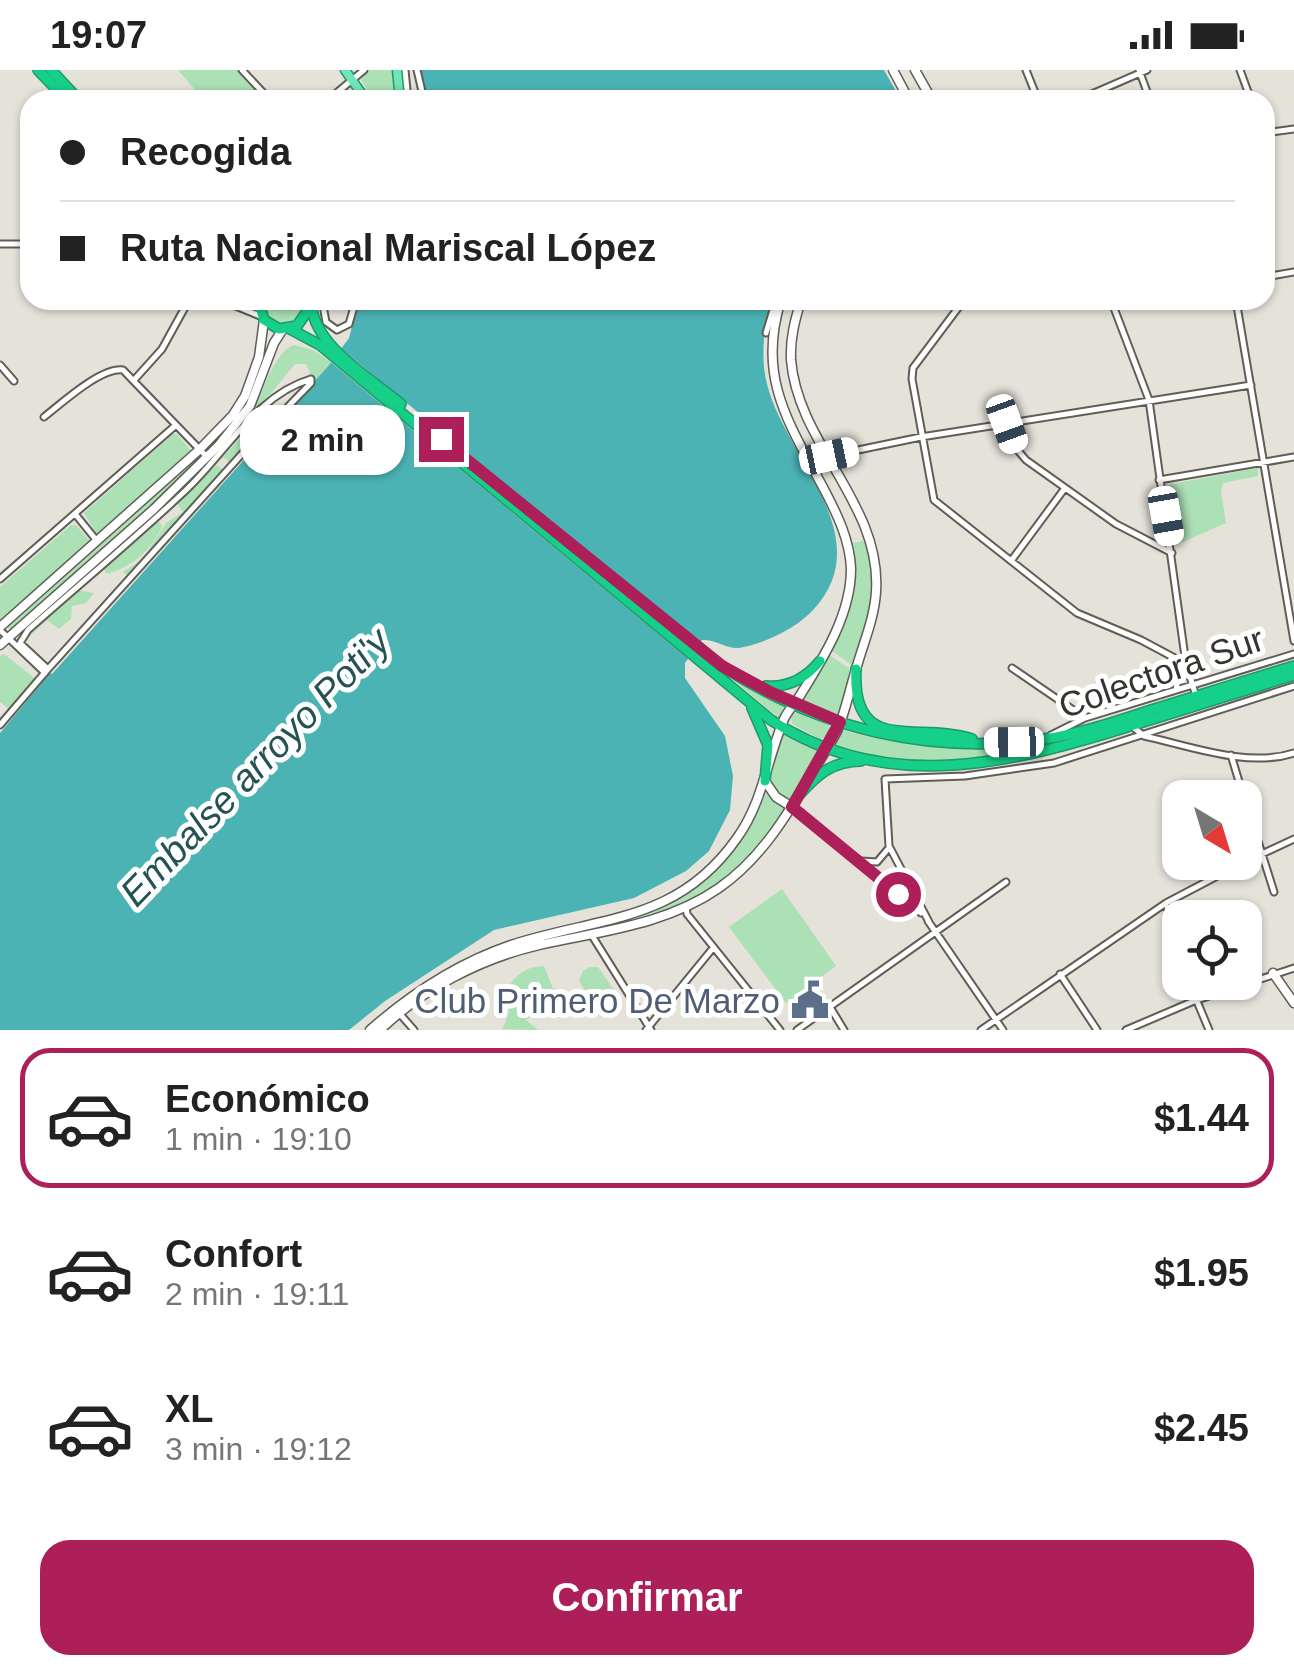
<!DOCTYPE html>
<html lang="es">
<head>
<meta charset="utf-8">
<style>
	:root { --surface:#fff; --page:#f6f6f6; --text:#222; --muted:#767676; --line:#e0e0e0; --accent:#ad1f59 }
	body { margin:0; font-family:Helvetica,sans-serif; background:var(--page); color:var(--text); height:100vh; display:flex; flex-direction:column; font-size:38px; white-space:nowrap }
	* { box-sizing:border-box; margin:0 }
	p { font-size:32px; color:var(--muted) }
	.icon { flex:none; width:55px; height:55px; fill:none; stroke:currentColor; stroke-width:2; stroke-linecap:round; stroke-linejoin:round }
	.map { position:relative; height:960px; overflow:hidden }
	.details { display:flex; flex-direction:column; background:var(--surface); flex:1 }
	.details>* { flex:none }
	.hud { position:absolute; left:20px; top:20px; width:1255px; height:220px; border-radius:30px; box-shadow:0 2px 8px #0004; display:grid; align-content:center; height:220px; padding:0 40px; background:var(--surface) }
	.needle { width:65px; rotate:142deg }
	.tools { position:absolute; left:1162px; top:710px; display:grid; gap:20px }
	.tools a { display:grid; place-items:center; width:100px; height:100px; border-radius:20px; background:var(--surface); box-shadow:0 2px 8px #0004; font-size:50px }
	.end { position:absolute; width:45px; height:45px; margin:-22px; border:12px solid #ad1f59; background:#fff; box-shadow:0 0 0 5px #fff }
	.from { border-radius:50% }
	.bubble { position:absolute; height:70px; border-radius:30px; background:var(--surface); box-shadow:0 2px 8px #0004; font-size:32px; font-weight:800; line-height:70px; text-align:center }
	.car { position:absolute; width:30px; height:60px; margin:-30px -15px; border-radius:12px; box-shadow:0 0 8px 2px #0007; background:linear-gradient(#fff 24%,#345 0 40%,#fff 0 76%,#345 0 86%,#fff 0) }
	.hud b { display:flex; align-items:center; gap:35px; height:95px; font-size:38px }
	.hud b+b { border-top:2px solid var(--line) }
	.hud i { width:25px; height:25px; background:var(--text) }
	ul { padding:18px 0 0; list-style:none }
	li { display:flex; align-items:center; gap:30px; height:140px; margin:0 20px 15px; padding:0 20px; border:5px solid transparent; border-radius:30px }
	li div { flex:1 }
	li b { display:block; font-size:38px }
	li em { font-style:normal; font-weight:800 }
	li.current { border-color:var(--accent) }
	li>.icon { width:90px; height:90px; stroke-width:1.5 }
	.action { display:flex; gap:20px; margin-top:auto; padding:20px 40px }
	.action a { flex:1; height:115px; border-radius:30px; background:var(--accent); color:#fff; font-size:40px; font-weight:800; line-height:115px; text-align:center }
	.status { display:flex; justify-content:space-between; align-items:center; height:70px; padding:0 50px; background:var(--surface); direction:ltr }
	.status svg { height:28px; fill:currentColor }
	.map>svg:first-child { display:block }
	.green { fill:#ace0b5 }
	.water { fill:#4cb3b5 }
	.pier { fill:#e5e2da }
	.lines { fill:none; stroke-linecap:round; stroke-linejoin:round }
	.street-casing { stroke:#5f5d56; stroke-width:9 }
	.secondary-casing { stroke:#5f5d56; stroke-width:11 }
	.primary-casing { stroke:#21996a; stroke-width:11 }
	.highway-casing { stroke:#21996a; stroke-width:12 }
	.street { stroke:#fff; stroke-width:5 }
	.secondary { stroke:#fff; stroke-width:8 }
	.primary { stroke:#73e3b8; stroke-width:8 }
	.highway { stroke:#16d089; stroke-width:9 }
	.route { stroke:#ad1f59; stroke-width:12 }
	.labels { text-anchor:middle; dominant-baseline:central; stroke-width:10; stroke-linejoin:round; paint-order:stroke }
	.street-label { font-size:35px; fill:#353431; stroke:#fff }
	.service-label { font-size:35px; fill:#4e5e75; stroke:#fff; text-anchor:end }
	.water-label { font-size:38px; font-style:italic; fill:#255353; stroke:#fff }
</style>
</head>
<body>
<div class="status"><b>19:07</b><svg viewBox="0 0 49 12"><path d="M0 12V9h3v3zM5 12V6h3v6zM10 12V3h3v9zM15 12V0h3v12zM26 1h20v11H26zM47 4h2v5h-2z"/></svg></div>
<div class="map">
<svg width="1294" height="960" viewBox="0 0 1294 960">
	<rect width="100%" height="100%" fill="#e5e2da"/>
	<path class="green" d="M178,0H242L270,30H204Z
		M369,0H394L398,30H372L361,9Z
		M262,230H307V231L297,251L283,255L266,246Z
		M294,275L313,280L331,292L314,312L312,307L307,309L310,302L306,294H295L245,355C261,333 271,283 294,275Z
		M262,345L264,352H271L229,394L227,389L222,388Z
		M173,364H177L192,382L97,464L84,443Z
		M198,386L200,390L179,411L11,559L6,557Z
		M216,395L224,400L129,507L123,502L143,489L166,453L183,442L177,434Z
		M1258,398V406L1223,413L1221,421L1226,453L1176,475L1166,415Z
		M157,450L162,455L161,459C148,483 133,496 107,504L103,498Z
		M71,455H76L89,470V474L0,550V517Z
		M867,470C877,521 868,548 853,596L832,581C850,545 860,514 853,473Z
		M76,520L94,523L86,533L72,536L71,549L59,559L47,550L22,573L23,567Z
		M4,584L37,610L10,640L0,632V586Z
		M829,585L852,600L838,650L799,631Z
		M731,608L787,636L779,648Z
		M797,642L829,655L830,665L820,669L792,654L791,646Z
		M843,660C908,679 976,681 1043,676C973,695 903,695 833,677Z
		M783,661L824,681L791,732L773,719L769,713Z
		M766,723L786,739C740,805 713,824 638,851L637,848C698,823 742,786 766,723Z
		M782,819L836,896L786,933L729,857Z
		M544,896L554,921L548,934L526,950L538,960L502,959C510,945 511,935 507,919C517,904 525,897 544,896Z
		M590,897H598L619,927L607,935L583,918L579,910L583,901Z"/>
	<path class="water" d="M420,0H884L901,30H426Z
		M359,230H772C764,256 760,287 767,314C785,387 880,466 814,539C797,558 764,574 739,578C726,579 715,569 702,570L685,593V608L725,666L733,706L730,740L709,781L686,801L634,828L494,860L385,931L349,960H0V663L50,603L52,604L329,295L349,268Z"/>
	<path class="pier" d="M338,276L701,577L691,591L327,289Z"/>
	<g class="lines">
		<g class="street-casing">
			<path id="street" d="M242,0L270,30
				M405,0L408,30
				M417,0L424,30
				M1026,0L1038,30
				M1139,0L1150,30
				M1240,0L1251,30
				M328,30L364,0
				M1078,30L1147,0
				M1265,63L1294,59
				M0,174H30
				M1265,207L1294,202
				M221,230L260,246
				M322,230L326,252L337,260L349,254L356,230
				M964,230L913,298L912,309L934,430L1077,543L1141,570L1186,594
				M1111,230L1149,330L1186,594L1196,626
				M1236,230L1294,571
				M766,263L776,230
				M0,295L14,311
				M135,309L162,279L189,230
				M311,309V313L241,385L48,599L20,573L28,560C80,514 134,469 185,421C225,384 256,325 311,309Z
				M44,347C62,333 101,297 123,300L207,387
				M1007,354L1015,377L1026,390L1116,454L1172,483
				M829,386L921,367L1251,315
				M1159,410L1294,387
				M76,445L97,471
				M1011,491L1065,418
				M0,509L176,355
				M0,560L45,603
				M1012,598L1085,648
				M1176,620L1181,591
				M0,655L48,599
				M1133,657L1144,666C1190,676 1248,698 1294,683
				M1051,665L1085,648L1294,584
				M1231,685L1244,728
				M1245,730L1274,822
				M792,737L921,843
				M861,791L877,792L888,779
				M1245,792L1294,769
				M1166,833L1180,882
				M686,838L687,844L780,960
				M928,851L1003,960
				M929,852L889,776L885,709L965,706L1054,693L1294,616
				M591,864L651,960
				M1060,904L1097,960
				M1189,912L1209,960
				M830,937L844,960
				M399,943L414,960
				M646,960L713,878
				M797,960L1006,812
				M981,960L1166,833L1244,792
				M1126,960L1194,931L1294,898"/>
		</g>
		<g class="secondary-casing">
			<path id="secondary" d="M893,0L909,30
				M915,0L932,30
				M0,557L199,380L233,345L245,326L259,287L264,250
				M0,575L154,439L219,375L250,336L274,273L283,259
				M765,711L776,727L792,737
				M1273,903L1294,933
				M370,960C412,923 458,893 511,875C599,846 677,854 737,768C763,732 767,689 784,649C788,640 796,633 801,624C824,587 851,544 851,499C850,471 838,446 825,421C790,355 756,308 781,230
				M380,960C424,918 480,889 539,875C601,861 666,855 719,818C761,789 788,744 813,701C821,688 830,675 837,661C845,643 849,622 855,603C862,576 874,551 876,522C882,434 798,375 791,290C790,268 795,250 801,230"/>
		</g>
		<g class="primary-casing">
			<path id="primary" d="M345,0L366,30
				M397,0L400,30"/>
		</g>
		<g class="highway-casing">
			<path id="highway" d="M38,0L67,30
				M51,0L79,30
				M258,230L264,250L279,259L297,256L310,237
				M311,230C311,275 370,308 401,334
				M290,259L320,275L771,650C889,727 1016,692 1140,653C1191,637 1243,621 1294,605
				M644,535C670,556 695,579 722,596C819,659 930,685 1044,669C1079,664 1114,652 1148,641C1196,626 1245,611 1294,596
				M856,599C851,687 918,651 972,669
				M766,616C789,618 806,608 820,591
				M752,638L768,675L765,711
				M799,725C817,705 832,691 861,691"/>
		</g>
		<use href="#street" class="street"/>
		<use href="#secondary" class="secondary"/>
		<use href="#primary" class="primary"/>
		<use href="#highway" class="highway"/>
	</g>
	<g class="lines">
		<path class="route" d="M441,369L722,596L770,622L840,652L792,737L898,824"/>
	</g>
	<defs>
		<g id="civic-bare" transform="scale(3)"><path d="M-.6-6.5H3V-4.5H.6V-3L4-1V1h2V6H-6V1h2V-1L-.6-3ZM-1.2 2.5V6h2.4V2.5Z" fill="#5c6f8a" stroke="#fff" stroke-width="2.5" paint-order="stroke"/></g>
	</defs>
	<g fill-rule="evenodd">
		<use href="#civic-bare" x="810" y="930"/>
	</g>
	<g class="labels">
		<g class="street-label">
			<text transform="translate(1161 602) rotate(-19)">Colectora Sur</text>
		</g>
		<g class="service-label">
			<text x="780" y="930">Club Primero De Marzo</text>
		</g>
		<g class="water-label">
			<text transform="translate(255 697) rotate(-46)">Embalse arroyo Poti'y</text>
		</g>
	</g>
</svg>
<div class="tools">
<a><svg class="needle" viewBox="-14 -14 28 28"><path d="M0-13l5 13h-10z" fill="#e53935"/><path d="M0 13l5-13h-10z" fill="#767676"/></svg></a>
<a><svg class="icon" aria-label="locate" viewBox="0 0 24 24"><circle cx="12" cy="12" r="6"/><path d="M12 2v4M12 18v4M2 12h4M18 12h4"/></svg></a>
</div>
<i class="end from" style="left:898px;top:824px"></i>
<i class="end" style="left:441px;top:369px"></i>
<div class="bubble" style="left:240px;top:335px;width:165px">2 min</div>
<i class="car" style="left:1007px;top:354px;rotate:160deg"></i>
<i class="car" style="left:829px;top:386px;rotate:78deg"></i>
<i class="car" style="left:1166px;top:446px;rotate:170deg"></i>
<i class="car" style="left:1014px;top:672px;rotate:269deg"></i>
<div class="hud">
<b><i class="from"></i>Recogida</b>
<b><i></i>Ruta Nacional Mariscal López</b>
</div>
</div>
<section class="details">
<ul>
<li class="current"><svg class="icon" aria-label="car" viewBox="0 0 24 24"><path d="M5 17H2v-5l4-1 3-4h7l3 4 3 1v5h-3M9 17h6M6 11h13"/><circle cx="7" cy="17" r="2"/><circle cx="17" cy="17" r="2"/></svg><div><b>Económico</b><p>1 min · 19:10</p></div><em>$1.44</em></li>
<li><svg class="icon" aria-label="car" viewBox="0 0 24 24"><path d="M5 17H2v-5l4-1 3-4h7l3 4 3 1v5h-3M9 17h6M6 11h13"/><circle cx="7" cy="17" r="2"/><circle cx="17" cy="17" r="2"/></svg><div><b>Confort</b><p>2 min · 19:11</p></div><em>$1.95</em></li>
<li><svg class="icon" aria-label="car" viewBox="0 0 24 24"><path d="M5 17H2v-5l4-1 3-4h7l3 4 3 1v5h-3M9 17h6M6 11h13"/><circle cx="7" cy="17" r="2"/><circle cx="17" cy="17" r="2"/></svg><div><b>XL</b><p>3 min · 19:12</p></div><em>$2.45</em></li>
</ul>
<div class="action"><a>Confirmar</a></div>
</section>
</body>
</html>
